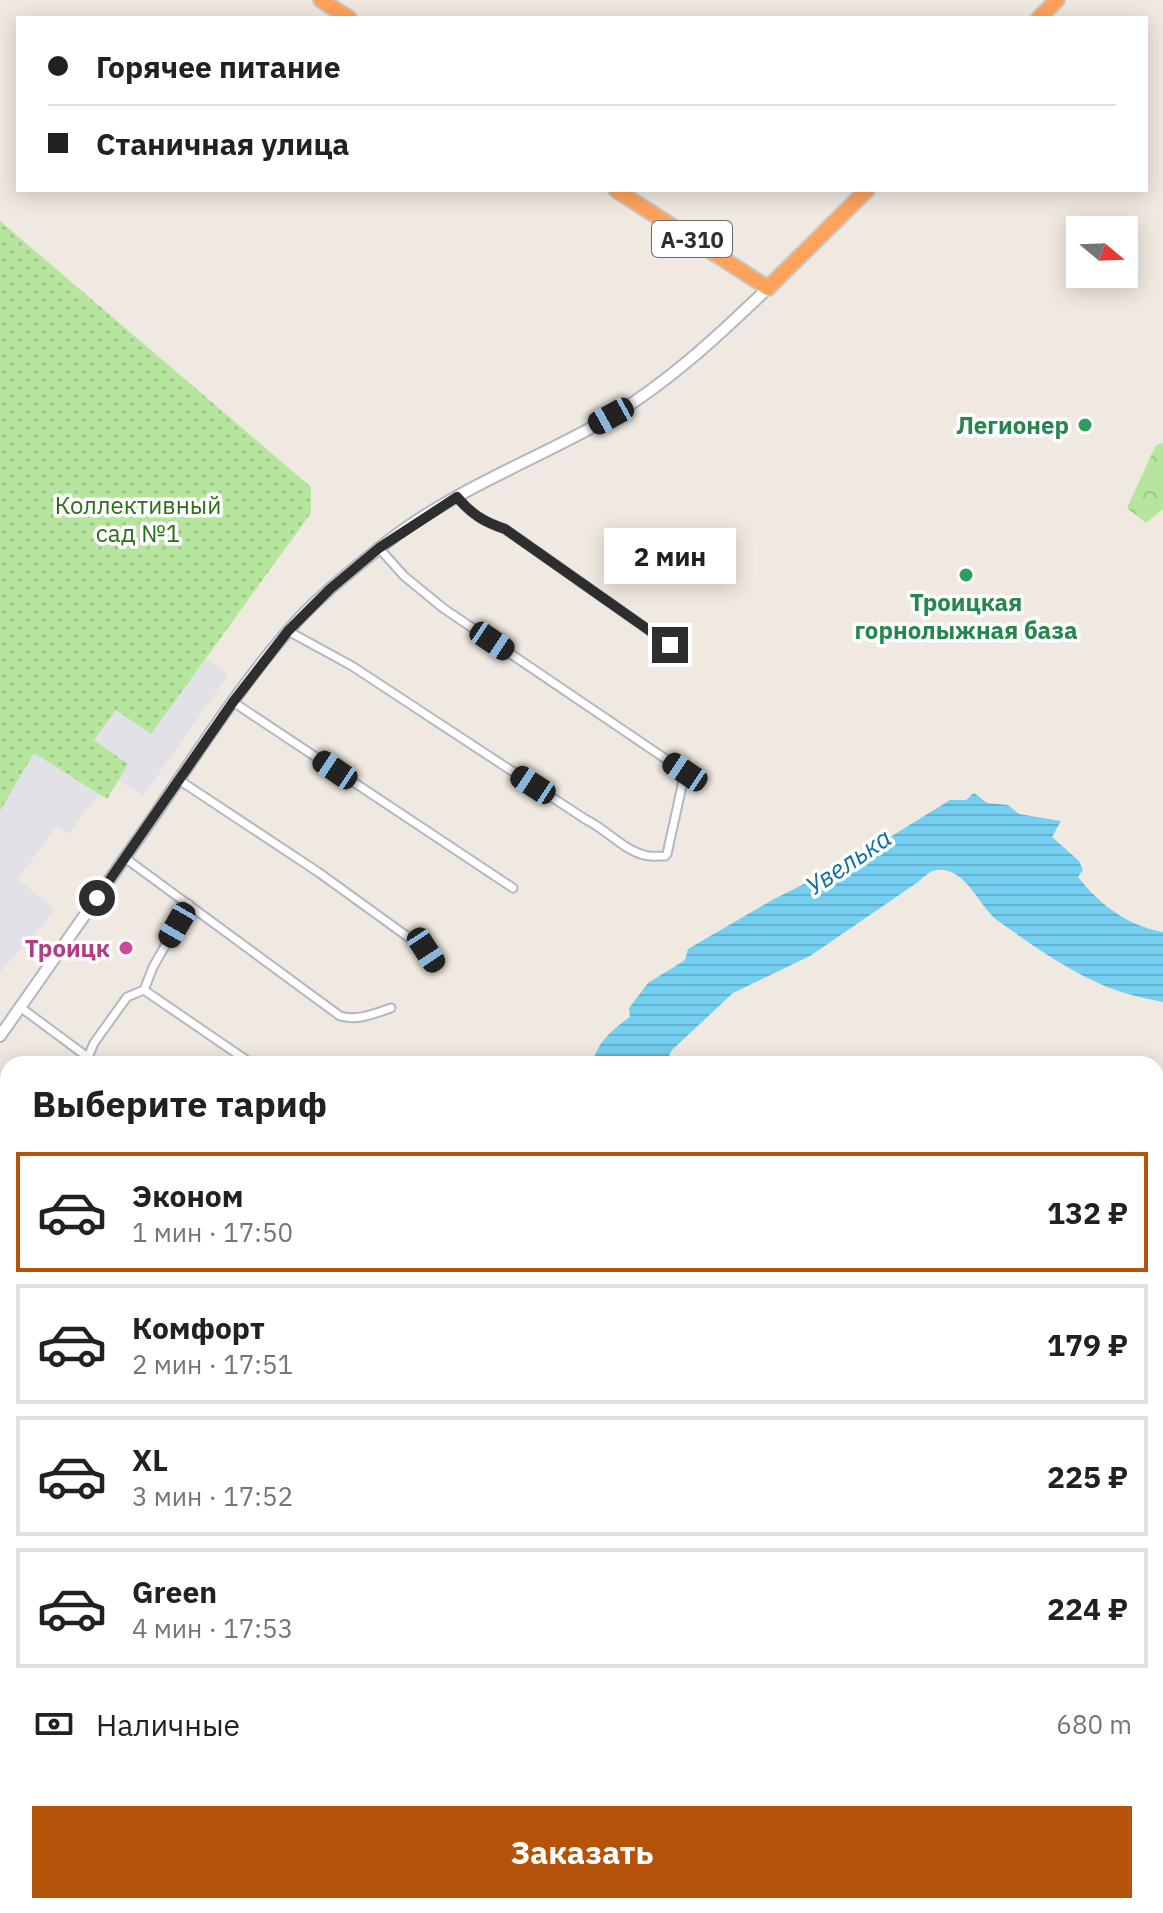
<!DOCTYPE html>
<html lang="ru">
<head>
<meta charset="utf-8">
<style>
	:root { --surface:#fff; --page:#f6f6f6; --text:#202124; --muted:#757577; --line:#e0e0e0; --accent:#b45309 }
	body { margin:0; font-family:"IBM Plex Sans",sans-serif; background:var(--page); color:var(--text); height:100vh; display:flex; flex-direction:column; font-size:30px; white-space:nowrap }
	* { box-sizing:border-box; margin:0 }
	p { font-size:26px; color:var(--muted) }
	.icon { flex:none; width:44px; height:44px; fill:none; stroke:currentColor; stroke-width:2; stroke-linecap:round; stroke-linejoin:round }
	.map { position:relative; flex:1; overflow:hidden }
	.side { position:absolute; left:0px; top:1056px; width:1164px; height:858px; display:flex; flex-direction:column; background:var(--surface); border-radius:24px 24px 0 0; box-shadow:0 4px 20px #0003 }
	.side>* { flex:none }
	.banner { position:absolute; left:16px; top:16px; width:1132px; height:176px; border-radius:0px; box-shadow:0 4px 20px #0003; display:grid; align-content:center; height:176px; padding:0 32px; background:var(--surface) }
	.needle { width:52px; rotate:109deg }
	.tools { position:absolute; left:1066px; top:216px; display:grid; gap:16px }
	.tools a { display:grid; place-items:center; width:72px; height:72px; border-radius:0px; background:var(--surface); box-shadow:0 4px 20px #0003; font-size:40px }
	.end { position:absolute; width:36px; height:36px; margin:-18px; border:10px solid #2e2e2e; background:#fff; box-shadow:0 0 0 4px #fff }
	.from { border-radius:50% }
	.bubble { position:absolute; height:56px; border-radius:0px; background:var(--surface); box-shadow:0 4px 20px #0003; font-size:26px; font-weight:800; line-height:56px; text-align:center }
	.car { position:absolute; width:24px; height:48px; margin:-24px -12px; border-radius:10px; box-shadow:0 0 6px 2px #0007; background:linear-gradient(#222 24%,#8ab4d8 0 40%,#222 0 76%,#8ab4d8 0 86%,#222 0) }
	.banner b { display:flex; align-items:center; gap:28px; height:76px; font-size:30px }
	.banner b+b { border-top:2px solid var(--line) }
	.banner i { width:20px; height:20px; background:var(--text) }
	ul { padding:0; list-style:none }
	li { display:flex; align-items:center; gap:24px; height:120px; margin:0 16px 12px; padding:0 16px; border:4px solid var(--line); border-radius:0px }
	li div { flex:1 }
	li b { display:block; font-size:30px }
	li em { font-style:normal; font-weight:800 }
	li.current { border-color:var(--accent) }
	li>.icon { width:72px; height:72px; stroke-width:1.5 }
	h2 { padding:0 32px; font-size:36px; line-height:96px }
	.pay { display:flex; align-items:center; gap:20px; height:88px; padding:0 32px; font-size:30px }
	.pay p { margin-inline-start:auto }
	.cta { display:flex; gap:16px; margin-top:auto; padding:16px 32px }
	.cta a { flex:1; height:92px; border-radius:0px; background:var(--accent); color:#fff; font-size:32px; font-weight:800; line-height:92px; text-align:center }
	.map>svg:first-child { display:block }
	.industrial { fill:#e3e1e8 }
	.grass { fill:url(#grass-dots) }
	.forest { fill:url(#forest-crowns) }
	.water { fill:url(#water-rules) }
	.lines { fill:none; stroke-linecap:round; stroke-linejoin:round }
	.street-casing { stroke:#b4b7c1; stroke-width:11 }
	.secondary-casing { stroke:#b4b7c1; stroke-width:14 }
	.highway-casing { stroke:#c9c9c9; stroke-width:18 }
	.street { stroke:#fff; stroke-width:7 }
	.secondary { stroke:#fff; stroke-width:10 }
	.highway { stroke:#ffa35c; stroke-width:14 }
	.route { stroke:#2e2e2e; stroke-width:10 }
	.leisure-dot { fill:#2e9e5b; stroke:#fff; stroke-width:3 }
	.hotel-dot { fill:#d1479c; stroke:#fff; stroke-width:3 }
	.labels { text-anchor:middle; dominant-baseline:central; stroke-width:7; stroke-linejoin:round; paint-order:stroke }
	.shield { fill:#fff; stroke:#6d6d6d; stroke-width:2 }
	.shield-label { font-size:22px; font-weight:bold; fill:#2e2e2e }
	.leisure-label { font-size:24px; font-weight:bold; fill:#27864d; stroke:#fff; text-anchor:end }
	.park-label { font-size:24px; fill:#2c6e1b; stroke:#fff }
	.hotel-label { font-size:24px; font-weight:bold; fill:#b23c85; stroke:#fff; text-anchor:end }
	.water-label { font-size:26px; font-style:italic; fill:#0d6fa3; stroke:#fff }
</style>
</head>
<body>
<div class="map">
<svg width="1163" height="1913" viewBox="0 0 1163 1913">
	<defs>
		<pattern id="grass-dots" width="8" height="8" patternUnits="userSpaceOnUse" patternTransform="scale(2)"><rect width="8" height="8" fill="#b6e59e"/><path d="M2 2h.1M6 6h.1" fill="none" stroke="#9dc588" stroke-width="1.8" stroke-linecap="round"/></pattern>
		<pattern id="forest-crowns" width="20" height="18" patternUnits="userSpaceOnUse" patternTransform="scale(2)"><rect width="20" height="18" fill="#b6e59e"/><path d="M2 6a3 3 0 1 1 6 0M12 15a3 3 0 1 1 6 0" fill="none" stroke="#9dc588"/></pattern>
		<pattern id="water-rules" width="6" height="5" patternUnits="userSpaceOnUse" patternTransform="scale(2)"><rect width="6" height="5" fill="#75cff0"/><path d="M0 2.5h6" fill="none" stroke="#66b2ce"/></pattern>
	</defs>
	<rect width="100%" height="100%" fill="#efe9e1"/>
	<path class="industrial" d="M206,659L228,675L143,796L118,780L128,764L94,740L116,710L151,733Z
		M34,752L99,794L68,834L56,827L18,879L55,910L0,972V811Z"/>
	<path class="grass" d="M0,221L311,487V513L151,734L116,710L94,740L128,764L107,799L34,753L0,811Z
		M1163,1264V1627L1156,1630V1268Z
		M1163,1650V1913H1014L1013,1906H1156V1653Z
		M741,1906H960L962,1913H746Z"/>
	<path class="forest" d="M1163,443V509L1146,523L1127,508L1156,445Z"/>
	<path class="water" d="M974,793L987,803L1008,805L1019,814L1061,821L1052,837L1079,861L1083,870L1078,877C1100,905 1128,926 1163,932V1002C1149,999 1134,996 1121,992C1077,977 1034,947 997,920C979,906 969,874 944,870C932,868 926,875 918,882L810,956L733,993L672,1050L665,1064H593C595,1044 614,1028 630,1017L629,1008L648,983L685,960L688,949L774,899L858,857L950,800H966Z
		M328,1906H445V1913H331Z"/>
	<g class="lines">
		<g class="street-casing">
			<path id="street" d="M457,497C471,514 484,522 505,529L670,645
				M379,548L404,576L443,608L685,772L667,854
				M288,631L352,666L585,819C606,829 622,849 644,855C650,857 658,856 665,856
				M233,702L513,888
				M179,780L318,872L426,950L436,965
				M125,858L340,1016C358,1021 373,1014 391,1008
				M144,990L252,1064
				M20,1007L97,1064
				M85,1064L94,1043L127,997L144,990L153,967L189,904
				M0,1185L8,1173
				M0,1237L8,1242
				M0,1328L8,1333
				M0,1387L8,1375
				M0,1521L8,1515
				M0,1606L8,1605
				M0,1759L8,1767
				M184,1906L185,1913
				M237,1906L258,1913
				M63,1913L118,1906"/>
		</g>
		<g class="secondary-casing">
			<path id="secondary" d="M0,1036C50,964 100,894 150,822C194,758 237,690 288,631C315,599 350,572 382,546C450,491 534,461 609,418C669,382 718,336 768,288"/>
		</g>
		<g class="highway-casing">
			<path id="highway" d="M321,0L349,18
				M1039,18L1057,0
				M616,190L768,288L867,190"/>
		</g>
		<use href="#street" class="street"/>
		<use href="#secondary" class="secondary"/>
		<use href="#highway" class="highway"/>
	</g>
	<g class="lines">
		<path class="route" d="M97,898L233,702L288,631L330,589L379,548L457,497C471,514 484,522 505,529L670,645"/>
	</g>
	<g class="leisure-dot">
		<circle cx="1085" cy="425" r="8"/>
		<circle cx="966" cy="575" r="8"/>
	</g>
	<circle class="hotel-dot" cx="126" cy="948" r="8"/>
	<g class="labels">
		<rect class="shield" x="652" y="221" width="80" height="36" rx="6"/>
		<g class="shield-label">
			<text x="692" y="239">А-310</text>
		</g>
		<g class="leisure-label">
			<text x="1069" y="425">Легионер</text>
			<text x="966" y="602" text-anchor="middle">Троицкая<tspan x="966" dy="28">горнолыжная база</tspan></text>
		</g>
		<g class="park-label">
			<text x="138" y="505">Коллективный<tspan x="138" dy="28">сад №1</tspan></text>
		</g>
		<g class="hotel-label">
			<text x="110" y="948">Троицк</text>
		</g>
		<g class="water-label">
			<text transform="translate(848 861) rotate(-34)">Увелька</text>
		</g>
	</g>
</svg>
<div class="tools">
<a><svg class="needle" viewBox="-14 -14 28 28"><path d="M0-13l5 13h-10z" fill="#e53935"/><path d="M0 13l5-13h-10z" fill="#757577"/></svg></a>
</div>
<i class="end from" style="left:97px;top:898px"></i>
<i class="end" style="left:670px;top:645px"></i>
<div class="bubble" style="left:604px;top:528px;width:132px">2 мин</div>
<i class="car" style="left:611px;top:416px;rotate:241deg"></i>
<i class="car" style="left:492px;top:641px;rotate:124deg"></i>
<i class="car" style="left:335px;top:770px;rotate:304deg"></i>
<i class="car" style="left:685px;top:772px;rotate:304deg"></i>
<i class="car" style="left:533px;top:785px;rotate:303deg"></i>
<i class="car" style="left:177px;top:925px;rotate:210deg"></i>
<i class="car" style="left:426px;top:950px;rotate:147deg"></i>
<div class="banner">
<b><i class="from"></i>Горячее питание</b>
<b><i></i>Станичная улица</b>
</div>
<section class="side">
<h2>Выберите тариф</h2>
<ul>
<li class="current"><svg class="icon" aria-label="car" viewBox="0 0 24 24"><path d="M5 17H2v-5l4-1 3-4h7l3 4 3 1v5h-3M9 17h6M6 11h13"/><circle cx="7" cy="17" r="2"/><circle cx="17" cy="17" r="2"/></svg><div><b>Эконом</b><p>1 мин · 17:50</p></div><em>132 ₽</em></li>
<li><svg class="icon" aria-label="car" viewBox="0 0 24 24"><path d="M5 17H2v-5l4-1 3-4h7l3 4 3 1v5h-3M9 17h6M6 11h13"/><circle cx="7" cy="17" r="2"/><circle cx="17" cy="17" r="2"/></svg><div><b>Комфорт</b><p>2 мин · 17:51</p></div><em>179 ₽</em></li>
<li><svg class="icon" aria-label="car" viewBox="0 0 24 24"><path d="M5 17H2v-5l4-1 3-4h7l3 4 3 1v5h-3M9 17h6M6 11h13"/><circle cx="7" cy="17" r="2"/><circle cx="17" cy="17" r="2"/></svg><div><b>XL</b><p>3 мин · 17:52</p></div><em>225 ₽</em></li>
<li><svg class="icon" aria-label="car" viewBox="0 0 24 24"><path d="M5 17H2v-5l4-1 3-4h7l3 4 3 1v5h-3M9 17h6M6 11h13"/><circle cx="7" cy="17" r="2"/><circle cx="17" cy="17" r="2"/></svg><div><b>Green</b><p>4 мин · 17:53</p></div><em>224 ₽</em></li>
</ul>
<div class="pay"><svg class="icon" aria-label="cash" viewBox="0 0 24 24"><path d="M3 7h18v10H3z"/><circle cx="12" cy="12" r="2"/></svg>Наличные<p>680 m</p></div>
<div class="cta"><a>Заказать</a></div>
</section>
</div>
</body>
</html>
